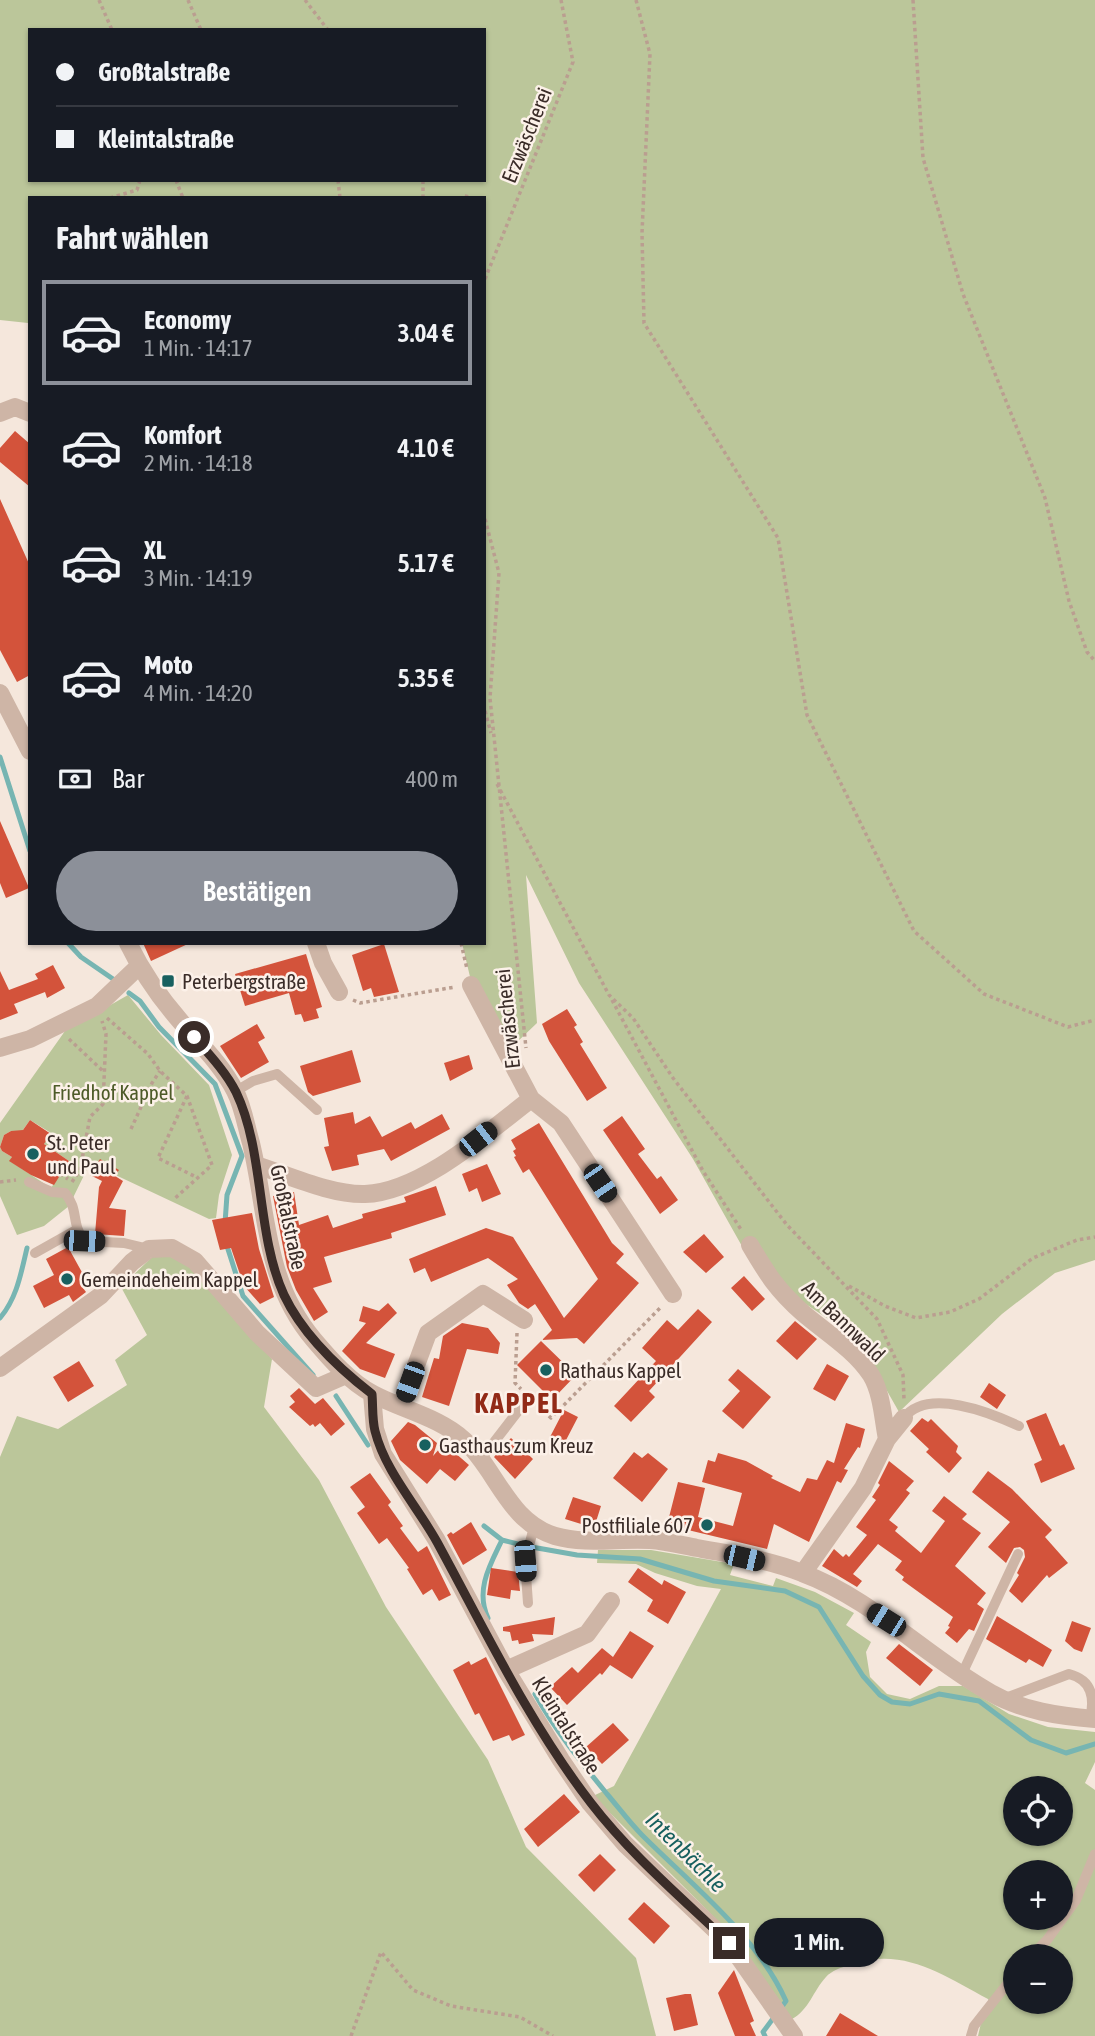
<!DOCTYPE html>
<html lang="de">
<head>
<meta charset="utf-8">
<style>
	:root { --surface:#171b24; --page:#20242c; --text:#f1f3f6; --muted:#9ea1a6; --line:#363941; --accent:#8c9099 }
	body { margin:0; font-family:"Asap Condensed",sans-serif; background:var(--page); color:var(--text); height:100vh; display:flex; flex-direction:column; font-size:26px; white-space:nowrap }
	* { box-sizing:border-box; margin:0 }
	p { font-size:23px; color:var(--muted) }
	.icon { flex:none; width:38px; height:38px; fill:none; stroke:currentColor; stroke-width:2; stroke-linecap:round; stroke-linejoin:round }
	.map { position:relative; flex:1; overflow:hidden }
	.sheet { position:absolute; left:28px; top:196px; width:458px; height:749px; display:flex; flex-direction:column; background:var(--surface); border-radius:0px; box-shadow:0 2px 5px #0004 }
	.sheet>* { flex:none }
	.top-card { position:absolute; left:28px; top:28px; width:458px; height:154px; border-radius:0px; box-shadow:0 2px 5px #0004; display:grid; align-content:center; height:154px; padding:0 28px; background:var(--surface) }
	.buttons { position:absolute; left:1003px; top:1776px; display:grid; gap:14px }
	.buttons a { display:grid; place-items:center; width:70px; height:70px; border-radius:50%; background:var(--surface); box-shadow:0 2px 5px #0004; font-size:35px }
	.end { position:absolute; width:32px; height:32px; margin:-16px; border:9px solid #3a2c28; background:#fff; box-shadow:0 0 0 4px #fff }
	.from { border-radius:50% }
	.bubble { position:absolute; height:49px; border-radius:24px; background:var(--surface); box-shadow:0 2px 5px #0004; font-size:23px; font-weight:600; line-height:49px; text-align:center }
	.car { position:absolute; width:21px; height:42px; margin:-21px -10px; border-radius:9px; box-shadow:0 0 5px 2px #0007; background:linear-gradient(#222 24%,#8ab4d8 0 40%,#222 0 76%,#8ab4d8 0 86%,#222 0) }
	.top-card b { display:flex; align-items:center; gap:24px; height:66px; font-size:26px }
	.top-card b+b { border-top:2px solid var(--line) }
	.top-card i { width:18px; height:18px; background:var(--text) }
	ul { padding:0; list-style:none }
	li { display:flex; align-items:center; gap:21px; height:105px; margin:0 14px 10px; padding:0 14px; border:4px solid transparent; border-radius:0px }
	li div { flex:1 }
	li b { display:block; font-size:26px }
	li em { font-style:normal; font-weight:600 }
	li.active { border-color:var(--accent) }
	li>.icon { width:63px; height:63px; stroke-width:1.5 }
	h2 { padding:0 28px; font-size:32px; line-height:84px }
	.pay { display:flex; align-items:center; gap:18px; height:77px; padding:0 28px; font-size:26px }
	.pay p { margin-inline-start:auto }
	.cta { display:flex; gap:14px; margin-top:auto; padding:14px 28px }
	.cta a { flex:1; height:80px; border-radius:42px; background:var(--accent); color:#fff; font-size:28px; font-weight:600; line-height:80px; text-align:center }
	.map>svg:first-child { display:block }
	.green { fill:#bbc69a; fill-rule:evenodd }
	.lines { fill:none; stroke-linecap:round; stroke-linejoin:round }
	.stream { stroke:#77b5b2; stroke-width:5 }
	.building { fill:#d3533b }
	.path { stroke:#ba9e90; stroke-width:3.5; stroke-dasharray:3.5 3.5; stroke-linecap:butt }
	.service { stroke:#ceb5a6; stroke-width:10 }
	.minor { stroke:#ceb5a6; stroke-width:18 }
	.route { stroke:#3a2c28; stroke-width:9 }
	.poi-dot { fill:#18605f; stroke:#fcf1e9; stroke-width:2.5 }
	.labels { text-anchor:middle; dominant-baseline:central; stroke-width:5; stroke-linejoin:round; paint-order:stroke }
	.street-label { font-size:21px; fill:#3a2c28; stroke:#fcf1e9 }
	.poi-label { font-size:21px; fill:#3a2c28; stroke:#fcf1e9; text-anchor:start }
	.park-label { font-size:21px; fill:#4d5b28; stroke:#fcf1e9 }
	.water-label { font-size:23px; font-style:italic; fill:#18605f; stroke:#fcf1e9 }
	.district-label { font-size:28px; font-weight:bold; letter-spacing:2px; fill:#922a17; stroke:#fcf1e9 }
</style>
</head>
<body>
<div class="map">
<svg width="1095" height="2036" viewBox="0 0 1095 2036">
	<rect width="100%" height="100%" fill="#f5e7dc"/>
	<path class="green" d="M0,0H1095V1260L1055,1273L1002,1314L899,1412L865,1352L836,1324L798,1299L743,1248L693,1159L579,983L526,875L537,1023L514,1045L471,981L462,943H485V198H30V320L28,323L0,320ZM30,30H485V180H30Z
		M128,995L161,1035L209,1085L232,1155L219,1195L216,1218L209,1219L90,1163L69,1206L44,1226L17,1235L0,1196V1123L65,1031ZM30,1120L51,1133L44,1144L69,1161L51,1188L10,1161L12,1157L2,1151L0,1147L4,1135L11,1131L20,1134Z
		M155,1254L187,1259L272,1359L264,1407L319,1480L386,1607L488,1760L526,1847L636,1958L656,2036H0V1457L17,1416L58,1429L127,1385L115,1360L147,1335L121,1287Z
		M598,1550H651L734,1564L730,1575L773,1586L776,1578L815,1592L854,1613L846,1625L871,1642L866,1652L870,1677L887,1694L910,1699L939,1686H963L1009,1714L1048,1727L1095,1732V1762L1085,1783L1095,1790V2036H978L981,2023L992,2006L988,1999C942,1975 903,1946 850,1965C842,1967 831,1971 826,1977C813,1991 809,2010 792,2019L731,1934L593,1796L614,1786L721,1589L697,1586L655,1573L636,1564L597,1563ZM1015,1788H1060V1834H1015ZM1015,1872H1060V1918H1015ZM1015,1956H1060V2002H1015Z"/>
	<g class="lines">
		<path class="stream" d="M0,757L30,851
			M68,943L81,957L113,979
			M129,993L140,1001L159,1027L215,1084L242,1156L227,1195L225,1223
			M226,1243L243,1296L313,1375
			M0,1318C17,1298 21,1273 27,1248
			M336,1396L368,1445
			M484,1526L502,1540L526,1546L577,1555L640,1559L714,1581L785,1591L819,1607L863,1676L880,1695L892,1702L910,1704L939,1694L979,1701L1031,1740L1066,1753L1095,1744
			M488,1618C475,1590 490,1565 502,1540
			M535,1694C555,1730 581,1762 607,1794C619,1808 630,1823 642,1835C692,1885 757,1936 786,2001L763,2032L765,2036"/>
	</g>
	<path class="building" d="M15,431L30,444V487L0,462V448Z
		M0,499L30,566V675L17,682L0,650Z
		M0,821L29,888L6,898L0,883Z
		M143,943H190L151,961Z
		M384,944L399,992L374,997L371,988L363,991L352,955Z
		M306,954L322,1007L316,1009L319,1018L304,1022L301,1014L295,1015L289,993L245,1006L235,974Z
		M53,965L65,988L47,998L45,992L14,1004L18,1013L0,1020V971L9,990L38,979L35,974Z
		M567,1009L577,1025L574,1027L583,1042L580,1044L607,1088L587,1101L549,1041L542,1024Z
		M257,1024L265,1038L258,1042L269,1062L241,1078L220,1046Z
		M352,1050L361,1082L313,1096L308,1092L300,1066Z
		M469,1055L473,1069L450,1081L444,1063Z
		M353,1112L355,1124L370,1116L382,1137L411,1122L415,1129L442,1114L450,1129L391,1161L384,1149L357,1155L359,1165L332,1171L324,1147L329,1146L324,1118Z
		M622,1116L645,1149L638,1154L657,1179L661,1176L678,1200L660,1214L603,1130Z
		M30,1120L51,1134L44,1144L69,1161L54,1185L31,1175L9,1161L12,1157L2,1151L0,1147L4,1135L11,1131L23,1130Z
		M539,1123L612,1243L624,1254L616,1263L639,1283L584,1344L577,1338L542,1340L552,1330L535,1304L528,1309L519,1303L507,1285L518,1279L488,1258L431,1282L425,1268L414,1273L409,1259L486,1228L513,1237L564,1318L598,1279L529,1169L523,1173L514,1157L516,1156L513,1151L516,1149L511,1140Z
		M100,1159L119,1170L115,1176L123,1181L109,1208L126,1210L124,1236L95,1234L99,1187L102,1181L90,1175Z
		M487,1164L501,1194L482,1202L477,1188L469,1192L462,1174Z
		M436,1186L446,1215L391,1233L392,1238L324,1257L332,1282L313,1288L328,1312L314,1321L296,1290L287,1267L273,1196L294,1192L299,1225L328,1215L333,1228L363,1218L362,1214L406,1202L404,1197Z
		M252,1213L259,1249L274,1297L260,1304L244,1286L231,1248L220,1250L212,1220Z
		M704,1234L724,1257L706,1273L683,1252Z
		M68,1247L89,1285L83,1288L86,1292L73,1302L69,1295L44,1308L33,1286L54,1275L46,1259Z
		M744,1276L765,1299L752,1311L731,1288Z
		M388,1303L397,1313L366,1343L395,1354L385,1378L360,1369L342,1351L366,1323L359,1321L363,1306L379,1311Z
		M698,1309L712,1322L649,1391L655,1397L631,1422L614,1406L656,1361L642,1348L667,1320L678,1330Z
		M795,1321L817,1339L797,1360L776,1341Z
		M462,1323L488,1328L500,1343L498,1354L467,1349L449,1406L422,1397L434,1358L439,1359L443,1336Z
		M541,1341L576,1375L552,1400L517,1365Z
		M79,1361L94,1386L68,1402L53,1377Z
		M827,1364L849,1376L835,1401L813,1389Z
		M738,1369L771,1397L743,1429L722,1411L740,1391L728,1380Z
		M989,1383L1006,1395L997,1409L980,1397Z
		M299,1388L315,1404L323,1398L345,1424L331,1436L320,1423L315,1427L313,1424L310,1426L289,1407L295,1402L290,1396Z
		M564,1410L578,1417L564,1444L550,1437Z
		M1046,1413L1060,1446L1064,1444L1075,1469L1041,1483L1034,1464L1042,1460L1026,1421Z
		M922,1418L928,1422L931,1419L958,1446L956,1452L962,1458L949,1473L926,1452L929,1449L910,1431Z
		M408,1422L415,1425L437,1443L433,1456L441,1447L443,1449L446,1445L469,1465L455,1481L440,1469L427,1484L400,1460L391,1441Z
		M846,1423L865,1429L860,1448L858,1447L844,1469L848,1470L841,1483L837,1481L809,1542L774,1524L767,1549L667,1525L678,1482L705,1488L698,1517L733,1526L742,1493L702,1482L708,1460L715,1462L718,1453L746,1461L773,1476L771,1478L800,1492L807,1478L817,1480L827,1460L834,1463Z
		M511,1438L533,1459L515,1479L494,1457Z
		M634,1452L642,1458L648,1453L668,1469L642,1502L613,1478Z
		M889,1461L914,1481L906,1490L910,1493L889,1520L898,1527L895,1531L921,1553L945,1521L932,1511L944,1496L967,1514L962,1519L981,1533L955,1566L986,1593L977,1604L984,1609L974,1631L969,1629L957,1643L945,1633L950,1627L948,1626L953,1617L902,1580L904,1577L895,1570L902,1561L878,1544L853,1574L862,1581L857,1587L822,1566L834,1549L843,1557L846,1554L849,1557L867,1535L856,1527L876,1500L872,1497L880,1485L878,1483Z
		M988,1471L1012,1489L1052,1530L1045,1537L1068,1563L1049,1578L1047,1575L1022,1603L1009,1591L1019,1575L1017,1573L1025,1557L1024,1550L1020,1547L1014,1548L1006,1563L988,1547L1010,1522L972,1492Z
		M370,1473L391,1502L388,1505L403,1526L400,1528L418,1552L427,1546L451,1595L439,1601L432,1589L423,1595L407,1569L409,1568L387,1538L379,1544L357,1513L365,1507L350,1487Z
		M573,1497L601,1506L594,1528L565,1519Z
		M471,1522L487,1550L463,1565L447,1535L451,1532L453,1534Z
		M491,1568L518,1572L520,1591L511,1590L510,1599L487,1595Z
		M638,1568L662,1585L664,1580L686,1592L668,1624L647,1611L653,1600L628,1582Z
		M997,1616L1052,1650L1043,1667L1029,1659L1026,1663L986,1639Z
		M555,1617L553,1635L532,1634L534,1641L519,1644L518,1640L512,1641L510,1632L503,1631V1627Z
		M1072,1621L1091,1628L1082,1652L1074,1649L1065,1641Z
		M630,1631L654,1646L632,1679L610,1665L602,1675L600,1673L567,1705L550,1687L572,1667L578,1673L602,1648L613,1657Z
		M899,1644L933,1670L920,1686L886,1658Z
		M486,1657L525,1735L512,1741L509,1735L493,1741L479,1713L475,1715L453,1670L469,1661L471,1665Z
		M613,1723L629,1740L602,1764L586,1747Z
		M564,1794L580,1812L538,1847L524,1829Z
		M600,1854L616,1870L594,1892L578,1875Z
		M644,1902L670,1926L654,1944L628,1919Z
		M734,1970L754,2021L750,2023L756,2036H735L718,1993Z
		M685,1994H691L698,2025L674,2031L666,1998Z
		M840,2013L878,2036H826Z"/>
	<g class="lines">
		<path class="path" d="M99,0L112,30
			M188,0L201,30
			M305,0L328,30
			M636,0L650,54L642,233L644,323L778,538L807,715L914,931L984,994L1068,1027L1095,1020
			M913,0L923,158L963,294L1045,498L1069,601L1087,652L1095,661
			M176,180L183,198
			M338,180L340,198
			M110,198L137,190L140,180
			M423,198V180
			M466,198L467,194
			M485,279L573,62L561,0
			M485,519L499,573L490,698L526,1048
			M485,711L491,733
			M497,784L609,995L633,1018L673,1078L787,1225L877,1319L903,1375L904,1399
			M461,943L467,969
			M353,1000L360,1003L455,987
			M612,1000L703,1171L742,1231
			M107,1018L148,1054L160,1071L187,1096L212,1165L173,1200
			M69,1039L104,1072
			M187,1096L158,1158L198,1178
			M131,1129L152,1083L160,1071
			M60,1174L68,1179
			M0,1182L16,1180
			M72,1182L80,1170L90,1117L103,1104L106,1034L102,1021
			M849,1286L885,1306L916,1318L950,1312L979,1299L1033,1258L1077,1240L1095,1237
			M517,1333L515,1383L521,1389
			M539,1406L551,1418L662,1306
			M351,2036L381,1952L413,1990L451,2006L520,2017L553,2036"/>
		<path class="service" d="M236,1091L253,1081L277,1074L317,1110
			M29,1182L52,1192L65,1193C79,1209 71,1224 84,1241L124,1243L149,1249
			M35,1253L76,1230
			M904,1418C927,1387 991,1413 1019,1426
			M481,1459L529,1397
			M528,1603L525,1561L534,1527
			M962,1674L1018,1554
			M1003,1699L1069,1674C1092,1680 1095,1698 1090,1719
			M1031,1956L1047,1940L1076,1900L1095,1854
			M971,2036L974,2026L1015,1974"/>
		<path class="minor" d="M0,413L15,407L30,413
			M0,693L30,751
			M128,943C142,972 160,998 181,1022C199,1043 222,1065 235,1091C243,1106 246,1126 251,1143C268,1214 264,1281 314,1340C331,1360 350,1382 373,1394C403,1410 439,1417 464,1440C497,1470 508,1522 555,1536C586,1545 619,1538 650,1540C666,1541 681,1545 697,1548C732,1554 769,1560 802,1573C873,1599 926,1657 991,1693C1023,1711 1059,1716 1095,1719
			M316,943L323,963L339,992
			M471,985L531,1099L561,1123L673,1294
			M0,1048L30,1039L97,1006L139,966
			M256,1165C288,1175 331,1195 365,1194C421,1192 488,1132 531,1099
			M750,1245C767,1274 777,1290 803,1313C825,1332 855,1350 871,1375C882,1393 883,1419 887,1439
			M0,1368L100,1296L132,1262L149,1249L172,1248L195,1261L257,1333L316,1388L346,1375
			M372,1394L375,1429L383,1454L436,1539L506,1670L561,1760L590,1803L625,1844L729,1943L794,2036
			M401,1406L428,1333L483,1294L524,1320
			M803,1573L863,1488L887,1439L904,1418
			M506,1670L587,1634L611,1601"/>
	</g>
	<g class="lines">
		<path class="route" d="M194,1037C208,1053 226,1072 236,1092C265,1153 256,1234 284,1295C303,1335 337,1367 372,1394C373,1406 372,1419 375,1431C385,1471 417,1506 437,1542C485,1630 529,1723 591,1803C631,1855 682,1898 729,1943"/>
	</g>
	<g class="poi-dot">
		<rect x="161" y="974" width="14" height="14" rx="3.5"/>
		<circle cx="33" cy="1154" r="7"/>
		<circle cx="67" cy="1279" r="7"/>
		<circle cx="546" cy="1370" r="7"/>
		<circle cx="425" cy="1445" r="7"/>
		<circle cx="707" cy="1525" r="7"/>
	</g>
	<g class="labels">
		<g class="street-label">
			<text transform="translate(526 135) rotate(-68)">Erzwäscherei</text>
			<text transform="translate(507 1019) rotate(-96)">Erzwäscherei</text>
			<text transform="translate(289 1217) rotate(78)">Großtalstraße</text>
			<text transform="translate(844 1321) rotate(44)">Am Bannwald</text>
			<text transform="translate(567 1725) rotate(58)">Kleintalstraße</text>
		</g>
		<g class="poi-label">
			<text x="182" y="981">Peterbergstraße</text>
			<text x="47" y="1142">St. Peter<tspan x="47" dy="24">und Paul</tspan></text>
			<text x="81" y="1279">Gemeindeheim Kappel</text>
			<text x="560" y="1370">Rathaus Kappel</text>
			<text x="439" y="1445">Gasthaus zum Kreuz</text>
			<text x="693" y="1525" text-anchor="end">Postfiliale 607</text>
		</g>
		<g class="park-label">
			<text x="113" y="1092">Friedhof Kappel</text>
		</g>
		<g class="water-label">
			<text transform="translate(686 1852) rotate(45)">Intenbächle</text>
		</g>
		<g class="district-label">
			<text x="519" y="1403">KAPPEL</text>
		</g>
	</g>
</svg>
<div class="buttons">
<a><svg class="icon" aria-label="locate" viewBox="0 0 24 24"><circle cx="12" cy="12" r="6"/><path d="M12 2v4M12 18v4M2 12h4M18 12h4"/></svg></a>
<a>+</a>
<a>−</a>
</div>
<i class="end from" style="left:194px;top:1037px"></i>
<i class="end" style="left:729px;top:1943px"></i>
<div class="bubble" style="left:754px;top:1918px;width:130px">1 Min.</div>
<i class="car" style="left:478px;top:1139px;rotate:52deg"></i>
<i class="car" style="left:600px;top:1183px;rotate:146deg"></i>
<i class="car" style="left:84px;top:1241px;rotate:92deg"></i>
<i class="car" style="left:410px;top:1382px;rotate:200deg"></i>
<i class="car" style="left:744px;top:1558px;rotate:103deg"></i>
<i class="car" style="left:525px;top:1561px;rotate:176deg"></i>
<i class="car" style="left:886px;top:1620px;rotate:302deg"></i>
<div class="top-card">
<b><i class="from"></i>Großtalstraße</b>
<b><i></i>Kleintalstraße</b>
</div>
<section class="sheet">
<h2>Fahrt wählen</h2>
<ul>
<li class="active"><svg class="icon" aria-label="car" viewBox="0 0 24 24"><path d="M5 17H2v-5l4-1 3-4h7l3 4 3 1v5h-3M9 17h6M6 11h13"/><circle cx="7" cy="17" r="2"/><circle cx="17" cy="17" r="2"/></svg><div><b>Economy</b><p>1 Min. · 14:17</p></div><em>3.04 €</em></li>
<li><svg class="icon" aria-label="car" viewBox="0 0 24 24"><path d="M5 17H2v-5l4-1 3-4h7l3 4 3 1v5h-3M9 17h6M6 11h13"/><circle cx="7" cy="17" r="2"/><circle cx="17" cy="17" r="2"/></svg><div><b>Komfort</b><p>2 Min. · 14:18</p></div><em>4.10 €</em></li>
<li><svg class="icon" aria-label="car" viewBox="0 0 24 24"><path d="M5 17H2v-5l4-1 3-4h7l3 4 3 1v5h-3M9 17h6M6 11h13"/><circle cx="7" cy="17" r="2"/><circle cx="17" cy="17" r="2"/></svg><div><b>XL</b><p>3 Min. · 14:19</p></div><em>5.17 €</em></li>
<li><svg class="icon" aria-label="car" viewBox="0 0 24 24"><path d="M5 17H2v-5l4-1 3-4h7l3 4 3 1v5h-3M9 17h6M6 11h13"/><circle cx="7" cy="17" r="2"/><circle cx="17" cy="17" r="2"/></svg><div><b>Moto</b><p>4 Min. · 14:20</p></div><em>5.35 €</em></li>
</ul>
<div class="pay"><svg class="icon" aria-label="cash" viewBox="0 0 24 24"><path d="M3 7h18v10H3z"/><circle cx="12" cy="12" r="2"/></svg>Bar<p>400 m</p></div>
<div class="cta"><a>Bestätigen</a></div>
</section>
</div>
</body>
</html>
